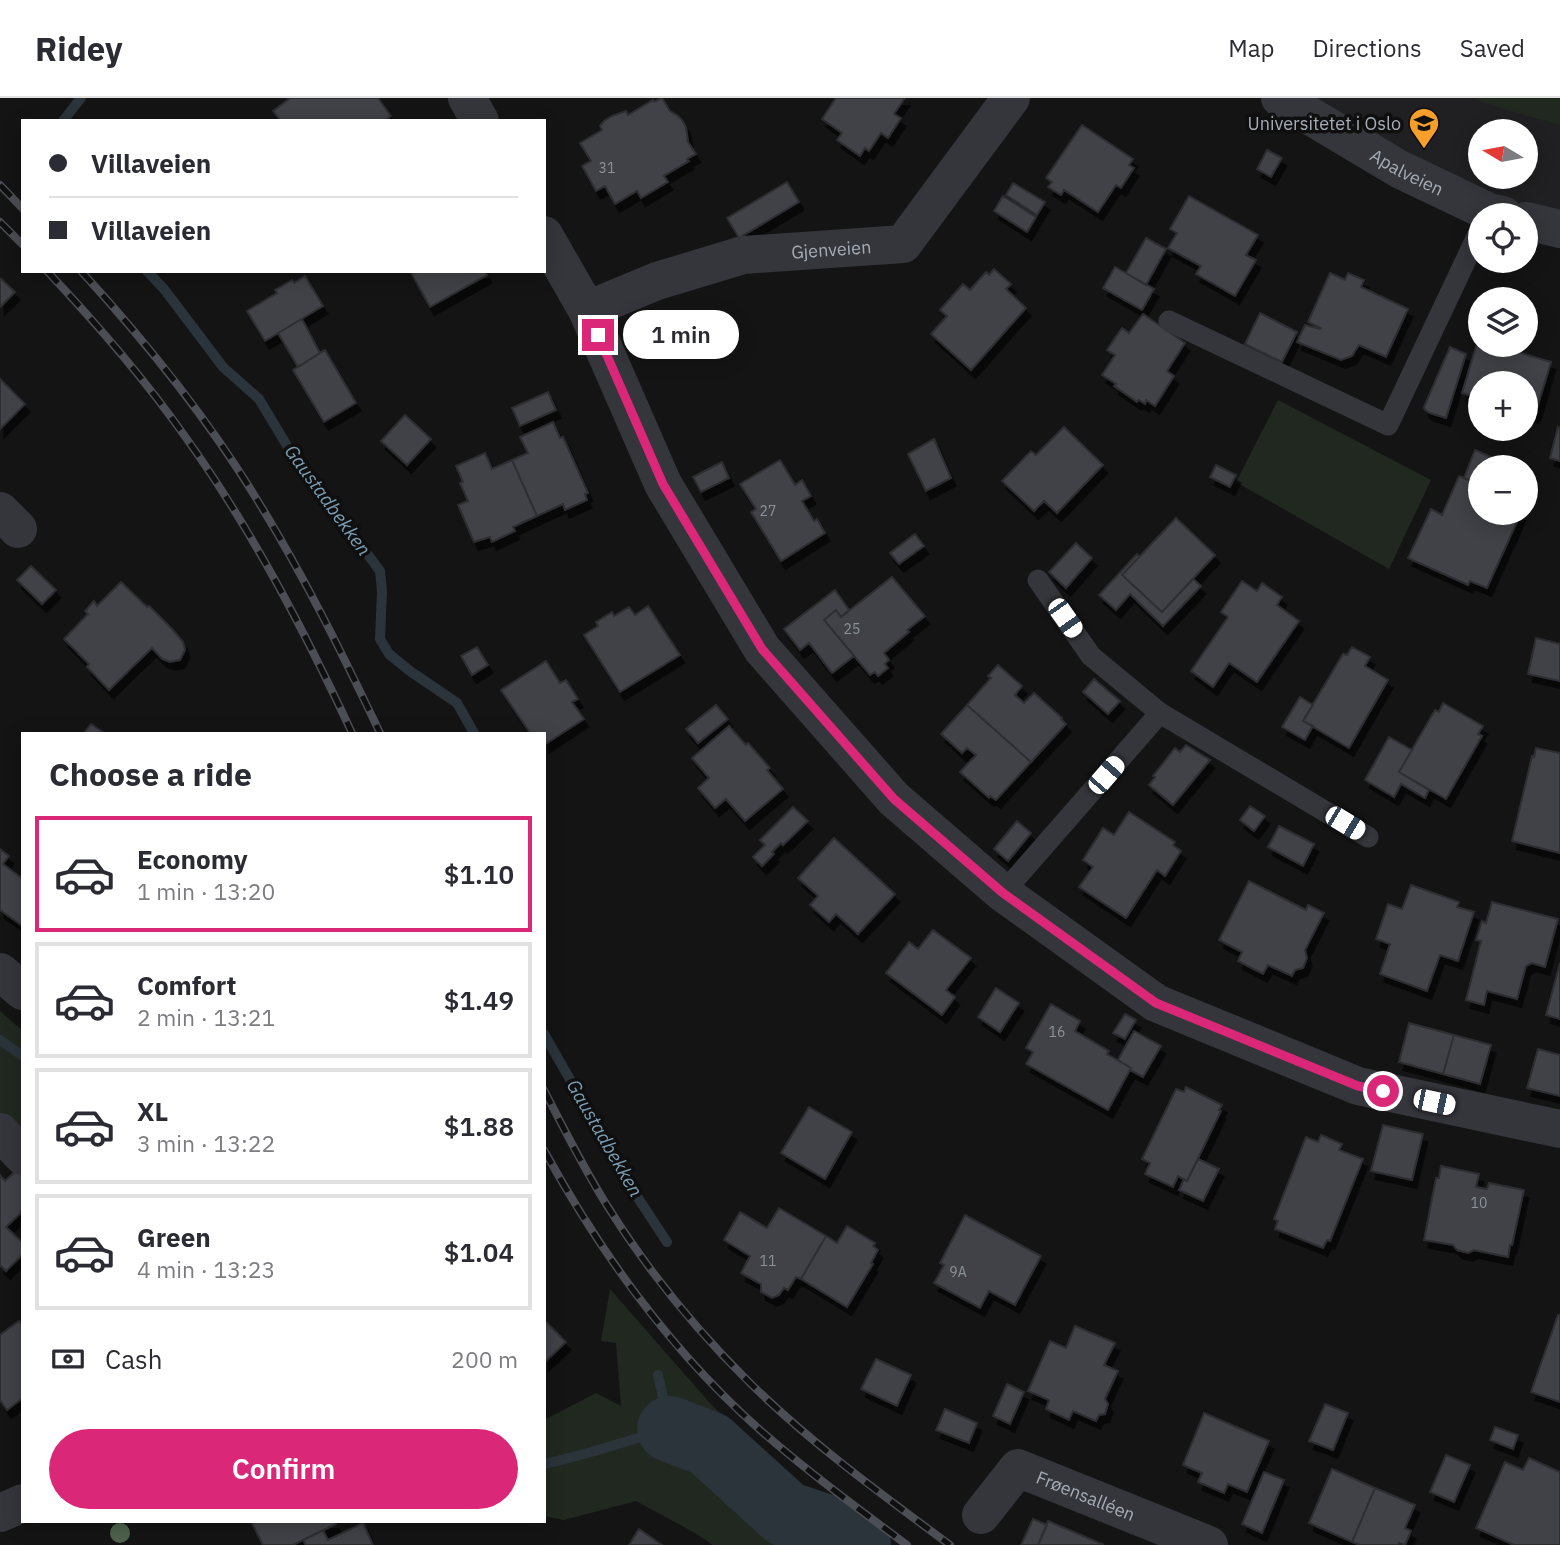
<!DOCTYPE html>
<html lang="en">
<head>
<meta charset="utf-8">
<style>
	:root { --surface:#fff; --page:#f2f2f3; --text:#2b2b33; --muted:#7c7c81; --line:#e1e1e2; --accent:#db2777 }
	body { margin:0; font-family:"IBM Plex Sans",sans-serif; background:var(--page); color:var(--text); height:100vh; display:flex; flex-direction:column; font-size:26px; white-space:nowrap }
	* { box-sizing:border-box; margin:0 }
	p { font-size:23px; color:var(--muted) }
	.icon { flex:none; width:38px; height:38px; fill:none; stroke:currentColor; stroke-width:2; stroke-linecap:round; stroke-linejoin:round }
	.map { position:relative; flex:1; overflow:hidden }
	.sheet { position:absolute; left:21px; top:634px; width:525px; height:791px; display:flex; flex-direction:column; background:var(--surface); border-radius:0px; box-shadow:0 4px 18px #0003 }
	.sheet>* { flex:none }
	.guide { position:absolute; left:21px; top:21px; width:525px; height:154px; border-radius:0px; box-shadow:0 4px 18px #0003; display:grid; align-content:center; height:154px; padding:0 28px; background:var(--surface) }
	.needle { width:46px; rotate:280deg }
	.controls { position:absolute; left:1468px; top:21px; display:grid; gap:14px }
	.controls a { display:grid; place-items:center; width:70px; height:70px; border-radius:50%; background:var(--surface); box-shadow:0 4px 18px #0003; font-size:35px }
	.end { position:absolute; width:32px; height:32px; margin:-16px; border:9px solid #db2777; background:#fff; box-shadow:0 0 0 4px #fff }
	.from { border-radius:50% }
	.bubble { position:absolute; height:49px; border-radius:24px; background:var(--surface); box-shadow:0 4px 18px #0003; font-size:23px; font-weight:600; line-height:49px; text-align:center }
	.car { position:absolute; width:21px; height:42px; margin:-21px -10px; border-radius:9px; box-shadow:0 0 5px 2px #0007; background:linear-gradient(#fff 24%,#345 0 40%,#fff 0 76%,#345 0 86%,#fff 0) }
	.guide b { display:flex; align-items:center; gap:24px; height:66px; font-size:26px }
	.guide b+b { border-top:2px solid var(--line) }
	.guide i { width:18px; height:18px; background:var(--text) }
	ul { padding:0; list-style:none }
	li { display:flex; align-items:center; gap:21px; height:116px; margin:0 14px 10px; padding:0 14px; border:4px solid var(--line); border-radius:0px }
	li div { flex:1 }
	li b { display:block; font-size:26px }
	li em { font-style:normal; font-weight:600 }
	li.on { border-color:var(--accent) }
	li>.icon { width:63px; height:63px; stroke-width:1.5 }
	h2 { padding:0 28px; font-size:32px; line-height:84px }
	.pay { display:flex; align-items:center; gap:18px; height:77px; padding:0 28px; font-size:26px }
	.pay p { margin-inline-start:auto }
	.button { display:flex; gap:14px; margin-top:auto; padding:14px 28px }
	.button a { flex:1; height:80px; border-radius:42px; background:var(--accent); color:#fff; font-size:28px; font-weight:600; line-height:80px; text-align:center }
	header { display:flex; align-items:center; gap:42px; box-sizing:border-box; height:98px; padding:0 35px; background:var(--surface); border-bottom:2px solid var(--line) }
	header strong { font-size:33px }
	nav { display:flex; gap:38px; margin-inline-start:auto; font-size:24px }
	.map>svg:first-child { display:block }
	.built { fill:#202022; fill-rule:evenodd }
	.green { fill:#202820 }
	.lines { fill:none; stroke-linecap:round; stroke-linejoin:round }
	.stream { stroke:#2a343a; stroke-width:10 }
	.river { stroke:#2a343a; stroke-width:66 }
	.building { fill:#404246; stroke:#2e2e32; stroke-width:2; filter:url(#shadow) }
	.service { stroke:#35363b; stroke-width:21 }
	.minor { stroke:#35363b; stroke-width:38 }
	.rail-casing { stroke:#4b4e54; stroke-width:8 }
	.rail { stroke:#0f0f10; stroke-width:5; stroke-dasharray:16; stroke-linecap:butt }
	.tree { fill:#4d624d }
	.route { stroke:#db2777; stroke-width:9 }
	.labels { text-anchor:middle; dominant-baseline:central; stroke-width:7; stroke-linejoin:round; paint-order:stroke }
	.number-label { font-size:14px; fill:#8c929a }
	.poi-label { font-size:18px; fill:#a5acb6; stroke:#0f0f10; text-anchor:end }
	.street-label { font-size:18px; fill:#a5acb6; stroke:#0f0f10 }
	.water-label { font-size:19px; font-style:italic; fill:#7b9eb3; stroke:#0f0f10 }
</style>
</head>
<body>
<header>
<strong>Ridey</strong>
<nav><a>Map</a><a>Directions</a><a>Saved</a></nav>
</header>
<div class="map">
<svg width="1560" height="1447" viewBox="0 0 1560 1447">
	<defs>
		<filter id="shadow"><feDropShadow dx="4.5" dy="8" stdDeviation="0" flood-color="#0009"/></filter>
	</defs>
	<rect width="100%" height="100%" fill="#141415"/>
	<path class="built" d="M1280,0H1560V131ZM1480,33H1526V79H1480Z"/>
	<path class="green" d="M1472,0H1560V27L1503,11Z
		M1278,302L1431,382L1389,471L1236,384Z
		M0,913L23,933V1042L0,1020Z
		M610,1191L709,1304L755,1351L845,1425L874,1447H713L695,1435L636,1403L564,1422L544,1418V1322L596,1295L621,1308L616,1245L601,1243Z"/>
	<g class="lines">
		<path class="stream" d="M63,23L81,0
			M147,173L164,191L223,269L259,301L292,356L329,404L380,473L382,493L380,541L389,556L410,573L457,605L474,635
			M544,936L638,1100L667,1144
			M0,942L23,958
			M544,1366C587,1357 628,1342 670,1331L658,1277"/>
		<path class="river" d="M670,1331L709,1346L786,1416L831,1431L858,1447"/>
	</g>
	<path class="building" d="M288,0H378L391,18L385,23H281L273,13L289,1Z
		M662,0L670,13L677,17L682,22L686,29L688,44L696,56L687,61L689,63L664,78L668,84L641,100L637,93L615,106L605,88L596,93L589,80L582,68L591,63L580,45L602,32L600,28L604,23L612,18L626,13L628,17L653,2L654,4Z
		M836,0H905L894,16L901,20L888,40L881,35L869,53L865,50L860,58L837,42L842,35L822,21Z
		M1082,27L1133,61L1129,67L1134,70L1121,90L1116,87L1098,114L1064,92L1061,97L1048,89L1052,84L1046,80Z
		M1267,52L1282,60L1271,79L1257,71Z
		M787,84L799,104L739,140L727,120Z
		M1013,85L1045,104L1037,117L1006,97Z
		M1003,98L1036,119L1027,134L994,113Z
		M1189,98L1258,137L1246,157L1256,162L1235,198L1196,176L1201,168L1168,150L1177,135L1170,131Z
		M1146,140L1166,151L1146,187L1126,175Z
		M1115,169L1154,191L1142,212L1103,190Z
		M994,171L1011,186L1006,191L1026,210L971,272L931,236L947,218L940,212L963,186L970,192L986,174L989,177Z
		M410,173H485L487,177L430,209Z
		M1330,175L1345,182L1348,175L1364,182L1361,189L1408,211L1386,259L1359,247L1352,258L1341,262L1297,244L1305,227L1320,231L1321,230L1308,224Z
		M305,178L323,208L265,243L247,213L277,195L275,192L292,182L294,185Z
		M1,181L15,194L0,209V182Z
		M1260,215L1297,234L1282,264L1245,246Z
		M1143,216L1185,245L1167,273L1174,278L1155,308L1146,302L1145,306L1139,302L1137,304L1114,288L1116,286L1102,277L1115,257L1107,252L1122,230L1129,235Z
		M302,221L320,255L298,269L278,235Z
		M1478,242L1480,243V247H1494L1551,264L1535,317L1526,314V285H1480V300L1462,295Z
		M1450,249L1466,256L1446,320L1430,315L1425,312L1424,309Z
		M325,252L356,305L324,324L293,272Z
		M0,281L25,306L0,331Z
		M548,294L556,312L520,328L512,310Z
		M405,317L431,341L407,367L381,343Z
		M553,324L560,340L563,339L588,395L585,396L587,402L565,412L563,406L537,418L512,362L528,355L520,339Z
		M1064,329L1103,367L1057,415L1044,403L1034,413L1002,383L1031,353L1036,357Z
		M1558,329L1560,330V363L1550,360Z
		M934,341L951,380L926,393L908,356Z
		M1475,352L1514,369H1480V387L1464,380Z
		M485,355L492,371L512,362L537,418L513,429L515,433L492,444L490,439L474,444L458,407L468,403L460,385L463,384L456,368Z
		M780,362L795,387L802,382L811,398L802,403L814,423L817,421L825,435L781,463L751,414L756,411L740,386Z
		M722,364L729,380L701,394L693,379Z
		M1216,367L1236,377L1230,389L1210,379Z
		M1459,378L1480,387V415H1521L1487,490L1470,483L1468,487L1408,460L1431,411L1442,417Z
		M1176,420L1215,457L1162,514L1122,477Z
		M915,436L924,448L899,466L890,455Z
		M1076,445L1092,460L1066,490L1049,474Z
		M1137,456L1139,459L1122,477L1162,514L1193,481L1201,488L1163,528L1130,496L1116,512L1099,497Z
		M31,468L56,492L42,506L17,482Z
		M892,479L925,518L907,532L909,534L884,555L889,562L885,566L888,570L878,578L875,574L870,577L824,522L836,512L841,519Z
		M1242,483L1257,493L1262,485L1282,499L1277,507L1299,523L1257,584L1229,565L1213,589L1191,573L1228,519L1221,514Z
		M121,484L147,509L149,508L172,531L183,544L185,552L180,562L170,564L162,561L152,550L109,592L87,569L89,566L64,541L88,516L85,513L94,503L97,508Z
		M835,492L849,512L841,519L836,512L824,522L854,558L832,575L809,545L800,552L784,531Z
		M648,508L680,557L620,594L584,537L598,528L596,524L612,514L614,518L629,509L635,517Z
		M1536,540L1560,546V583L1528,576Z
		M477,549L488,567L472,577L461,558Z
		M1352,549L1370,559L1365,568L1388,582L1349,650L1303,623L1343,556L1347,557Z
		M546,563L560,585L566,582L578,601L572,604L584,621L544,647V635H530L501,592Z
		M998,567L1022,588L1015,597L1024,605L1034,595L1062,620L1061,621L1066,626L1031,664L967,607L991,580L988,578Z
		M1094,581L1120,603L1108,616L1083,594Z
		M1300,599L1313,607L1303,623L1313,628L1305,642L1282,629Z
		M1443,605L1483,628L1478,636L1482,638L1446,701L1399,674L1435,612L1439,614Z
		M716,607L728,621L698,645L686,631Z
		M967,607L1031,664L996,702L990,698L989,700L960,674L976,657L967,650L962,655L941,636Z
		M91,626L104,635H84Z
		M729,628L746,647L748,645L770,670L767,672L783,691L745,723L726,701L715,710L698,690L709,680L692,660Z
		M1389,639L1412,652L1399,674L1429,692L1425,700L1401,686L1394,699L1365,682Z
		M1186,647L1210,662L1173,707L1149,687L1155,679L1153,678L1175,650L1180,654Z
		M1536,650L1560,655V755L1512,743L1532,658L1534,659Z
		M1250,708L1265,718L1254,733L1240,722Z
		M793,709L808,723L783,747L781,745L772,754L774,756L762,768L753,759L765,747L760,742Z
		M1129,714L1175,744L1173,747L1181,753L1165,778L1157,772L1126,820L1079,789L1093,769L1083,762L1103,730L1114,737Z
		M1017,723L1031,735L1008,763L994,751Z
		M1279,728L1314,746L1303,768L1268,749Z
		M834,740L895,796L858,836L836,816L829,824L810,807L818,798L798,780Z
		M0,751L9,758L3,766L23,781V825L21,827L0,812Z
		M1249,783L1306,812L1308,807L1324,815L1305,852L1307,860L1303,870L1295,872L1292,878L1268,867L1263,876L1238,863L1242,854L1219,842Z
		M1411,787L1459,804L1457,809L1474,814L1458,863L1440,857L1427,893L1380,876L1390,846L1376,841L1388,806L1402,811Z
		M1492,804L1558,821L1545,869L1532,865L1526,868L1517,901L1487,893L1484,907L1466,902L1481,843L1476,842L1482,823L1486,825Z
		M933,832L971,860L946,892L955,899L942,917L886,875L909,844L918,851Z
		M1560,865V921L1546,917Z
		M996,890L1019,905L1000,934L978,919Z
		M1051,906L1080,923L1075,933L1109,953L1107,956L1131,970L1108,1012L1026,966L1033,954L1026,950Z
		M1125,916L1136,922L1125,941L1113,935Z
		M1409,925L1454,937L1443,976L1399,964Z
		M1134,933L1161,948L1143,979L1130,972L1131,970L1118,962Z
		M1454,937L1491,947L1480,986L1443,976Z
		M1538,951L1560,957V998L1527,990Z
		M1186,989L1222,1007L1219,1012L1221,1013L1187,1083L1178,1078L1173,1089L1145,1076L1150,1065L1142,1061L1176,991L1184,994Z
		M809,1009L852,1034L825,1081L781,1055Z
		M1383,1027L1423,1036L1412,1082L1371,1073Z
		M1321,1037L1342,1046L1339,1052L1363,1061L1330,1143L1327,1142L1323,1150L1275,1131L1278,1123L1274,1121L1306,1039L1318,1044Z
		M1198,1061L1219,1071L1203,1103L1179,1092L1184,1081L1187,1083Z
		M1441,1068L1479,1076L1476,1089L1487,1091L1489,1085L1524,1092L1512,1147H1510L1508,1159L1474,1152L1468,1155L1457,1152L1453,1147L1424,1142L1436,1080H1439Z
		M17,1072L23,1078V1111L21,1113L22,1114L6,1129L23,1145V1156L6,1173L0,1167V1077L5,1083Z
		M779,1110L826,1138L801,1181L796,1179L788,1192L784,1190L779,1197L772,1200L761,1194V1186L741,1175L750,1158L724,1142L740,1114L767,1130Z
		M965,1117L1041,1158L1015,1207L989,1193L980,1210L934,1185L944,1167L940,1165Z
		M847,1128L875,1145L873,1148L878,1152L871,1165L873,1166L847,1209L801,1181L826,1138L837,1145Z
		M1558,1217H1560V1304L1531,1294Z
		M544,1222L566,1244L544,1265Z
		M19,1223L23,1228V1300L7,1312L0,1302V1237Z
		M1075,1228L1115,1245L1104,1267L1118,1273L1105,1301L1108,1306L1105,1316L1099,1317L1096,1323L1073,1313L1069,1322L1046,1311L1049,1302L1028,1293L1050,1243L1066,1250Z
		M876,1261L911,1277L897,1308L861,1291Z
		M1007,1286L1024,1294L1010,1326L993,1318Z
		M1325,1306L1348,1315L1333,1352L1309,1343Z
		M945,1311L977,1325L969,1345L936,1332Z
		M1204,1315L1269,1343L1247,1394L1228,1386L1224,1395L1198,1384L1202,1375L1183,1367Z
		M1495,1329L1518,1337L1513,1351L1490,1342Z
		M1446,1357L1470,1367L1454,1404L1430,1394Z
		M1529,1360L1560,1374V1447H1514L1476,1430L1505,1364L1523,1372Z
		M1332,1371L1375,1390L1352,1444L1309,1425Z
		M1264,1374L1284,1382L1262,1435L1242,1426Z
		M1375,1390L1415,1407L1405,1430L1411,1433L1405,1447L1399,1445L1398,1447H1360L1352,1444Z
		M1033,1421L1047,1427L1038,1447H1021Z
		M251,1423H334L336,1426L293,1447H263Z
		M1048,1423L1104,1447H1038Z
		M363,1425L373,1447H306L303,1442L323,1432L328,1442Z
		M639,1431L662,1447H629Z"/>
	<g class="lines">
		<path class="service" d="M1169,223L1388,327L1480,132
			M1160,615L1368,739
			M1003,795L1160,615L1091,558L1038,482"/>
		<g class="minor">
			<path d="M467,0L480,23"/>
			<path id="s1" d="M1280,0L1399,71L1489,114L1503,117"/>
			<path d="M1526,123L1560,131"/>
			<path d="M544,137L587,212L663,386L762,551L894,701L1003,795L1156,905L1358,988L1560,1031"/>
			<path id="s2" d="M587,212L657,183L743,157L903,146L1011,0"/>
			<path d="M0,413L18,431"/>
			<path d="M0,874L23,893"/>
			<path d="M0,1034L23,1058"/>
			<path d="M0,1415L23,1405"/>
			<path id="s3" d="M981,1417L1018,1370L1209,1447"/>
		</g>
		<g class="rail-casing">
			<path id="rail" d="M0,87L23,111
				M0,124L23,147
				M47,173C96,225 143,279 184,337C251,430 304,532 352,635
				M81,173C146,244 206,318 256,400C303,476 342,555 380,635
				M544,992C564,1031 584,1071 608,1109C648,1173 697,1233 751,1286C812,1346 881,1396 950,1447
				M544,1052C601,1156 671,1253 760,1332C807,1373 857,1410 907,1447"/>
		</g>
		<use href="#rail" class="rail"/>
	</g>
	<circle class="tree" cx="120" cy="1435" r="10"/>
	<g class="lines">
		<path class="route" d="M598,237L663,386L762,551L894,701L1003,795L1156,905L1358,988L1383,993"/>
	</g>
	<defs>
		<g id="university-pin" transform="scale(1.575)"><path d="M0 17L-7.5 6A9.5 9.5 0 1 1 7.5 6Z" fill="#f79f2a" stroke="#0f0f10"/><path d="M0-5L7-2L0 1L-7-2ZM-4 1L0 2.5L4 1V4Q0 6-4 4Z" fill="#111"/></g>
	</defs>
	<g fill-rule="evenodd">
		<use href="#university-pin" x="1424" y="25"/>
	</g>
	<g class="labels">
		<g class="number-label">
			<text x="607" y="70">31</text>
			<text x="768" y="413">27</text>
			<text x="852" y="531">25</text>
			<text x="1057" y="934">16</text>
			<text x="1479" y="1105">10</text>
			<text x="768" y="1163">11</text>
			<text x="958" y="1174">9A</text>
		</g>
		<g class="poi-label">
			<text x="1401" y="25">Universitetet i Oslo</text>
		</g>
		<g class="street-label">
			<text stroke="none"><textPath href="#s1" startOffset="147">Apalveien</textPath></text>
			<text stroke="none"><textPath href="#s2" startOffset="254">Gjenveien</textPath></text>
			<text stroke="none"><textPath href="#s3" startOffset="133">Frøensalléen</textPath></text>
		</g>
		<g class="water-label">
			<text transform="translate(328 402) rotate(54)">Gaustadbekken</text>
			<text transform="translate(605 1040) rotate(60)">Gaustadbekken</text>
		</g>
	</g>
</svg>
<div class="controls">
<a><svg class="needle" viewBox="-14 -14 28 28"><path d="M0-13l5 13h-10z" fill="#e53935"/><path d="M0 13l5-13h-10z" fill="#7c7c81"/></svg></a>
<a><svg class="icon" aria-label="locate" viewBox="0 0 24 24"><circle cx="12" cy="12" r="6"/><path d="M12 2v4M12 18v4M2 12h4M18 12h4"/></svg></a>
<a><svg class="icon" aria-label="layers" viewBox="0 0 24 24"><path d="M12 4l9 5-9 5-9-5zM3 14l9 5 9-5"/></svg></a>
<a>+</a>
<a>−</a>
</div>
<i class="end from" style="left:1383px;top:993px"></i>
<i class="end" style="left:598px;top:237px"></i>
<div class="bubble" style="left:623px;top:212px;width:116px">1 min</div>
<i class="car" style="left:1065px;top:520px;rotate:145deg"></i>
<i class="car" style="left:1106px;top:677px;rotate:41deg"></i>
<i class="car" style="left:1345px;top:725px;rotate:121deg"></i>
<i class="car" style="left:1434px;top:1004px;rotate:102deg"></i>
<div class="guide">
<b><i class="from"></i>Villaveien</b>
<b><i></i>Villaveien</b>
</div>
<section class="sheet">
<h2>Choose a ride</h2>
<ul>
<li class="on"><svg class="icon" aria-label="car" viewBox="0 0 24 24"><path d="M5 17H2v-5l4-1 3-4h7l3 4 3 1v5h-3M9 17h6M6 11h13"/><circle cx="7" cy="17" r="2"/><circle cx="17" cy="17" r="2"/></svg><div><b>Economy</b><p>1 min · 13:20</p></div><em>$1.10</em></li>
<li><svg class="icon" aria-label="car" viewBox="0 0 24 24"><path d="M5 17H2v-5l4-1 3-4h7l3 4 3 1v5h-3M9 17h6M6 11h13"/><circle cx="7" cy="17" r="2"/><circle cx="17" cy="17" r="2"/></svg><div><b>Comfort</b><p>2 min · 13:21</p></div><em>$1.49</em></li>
<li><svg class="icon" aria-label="car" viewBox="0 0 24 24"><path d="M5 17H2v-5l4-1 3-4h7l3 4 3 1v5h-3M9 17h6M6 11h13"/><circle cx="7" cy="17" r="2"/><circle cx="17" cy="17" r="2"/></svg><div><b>XL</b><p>3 min · 13:22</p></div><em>$1.88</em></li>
<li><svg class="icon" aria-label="car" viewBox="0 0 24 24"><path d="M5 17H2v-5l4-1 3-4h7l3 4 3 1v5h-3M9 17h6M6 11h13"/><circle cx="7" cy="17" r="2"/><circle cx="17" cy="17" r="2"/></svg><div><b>Green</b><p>4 min · 13:23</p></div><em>$1.04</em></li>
</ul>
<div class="pay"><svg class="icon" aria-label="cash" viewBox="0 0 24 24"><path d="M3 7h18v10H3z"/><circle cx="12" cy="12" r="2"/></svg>Cash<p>200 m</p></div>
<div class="button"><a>Confirm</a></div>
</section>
</div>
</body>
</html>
